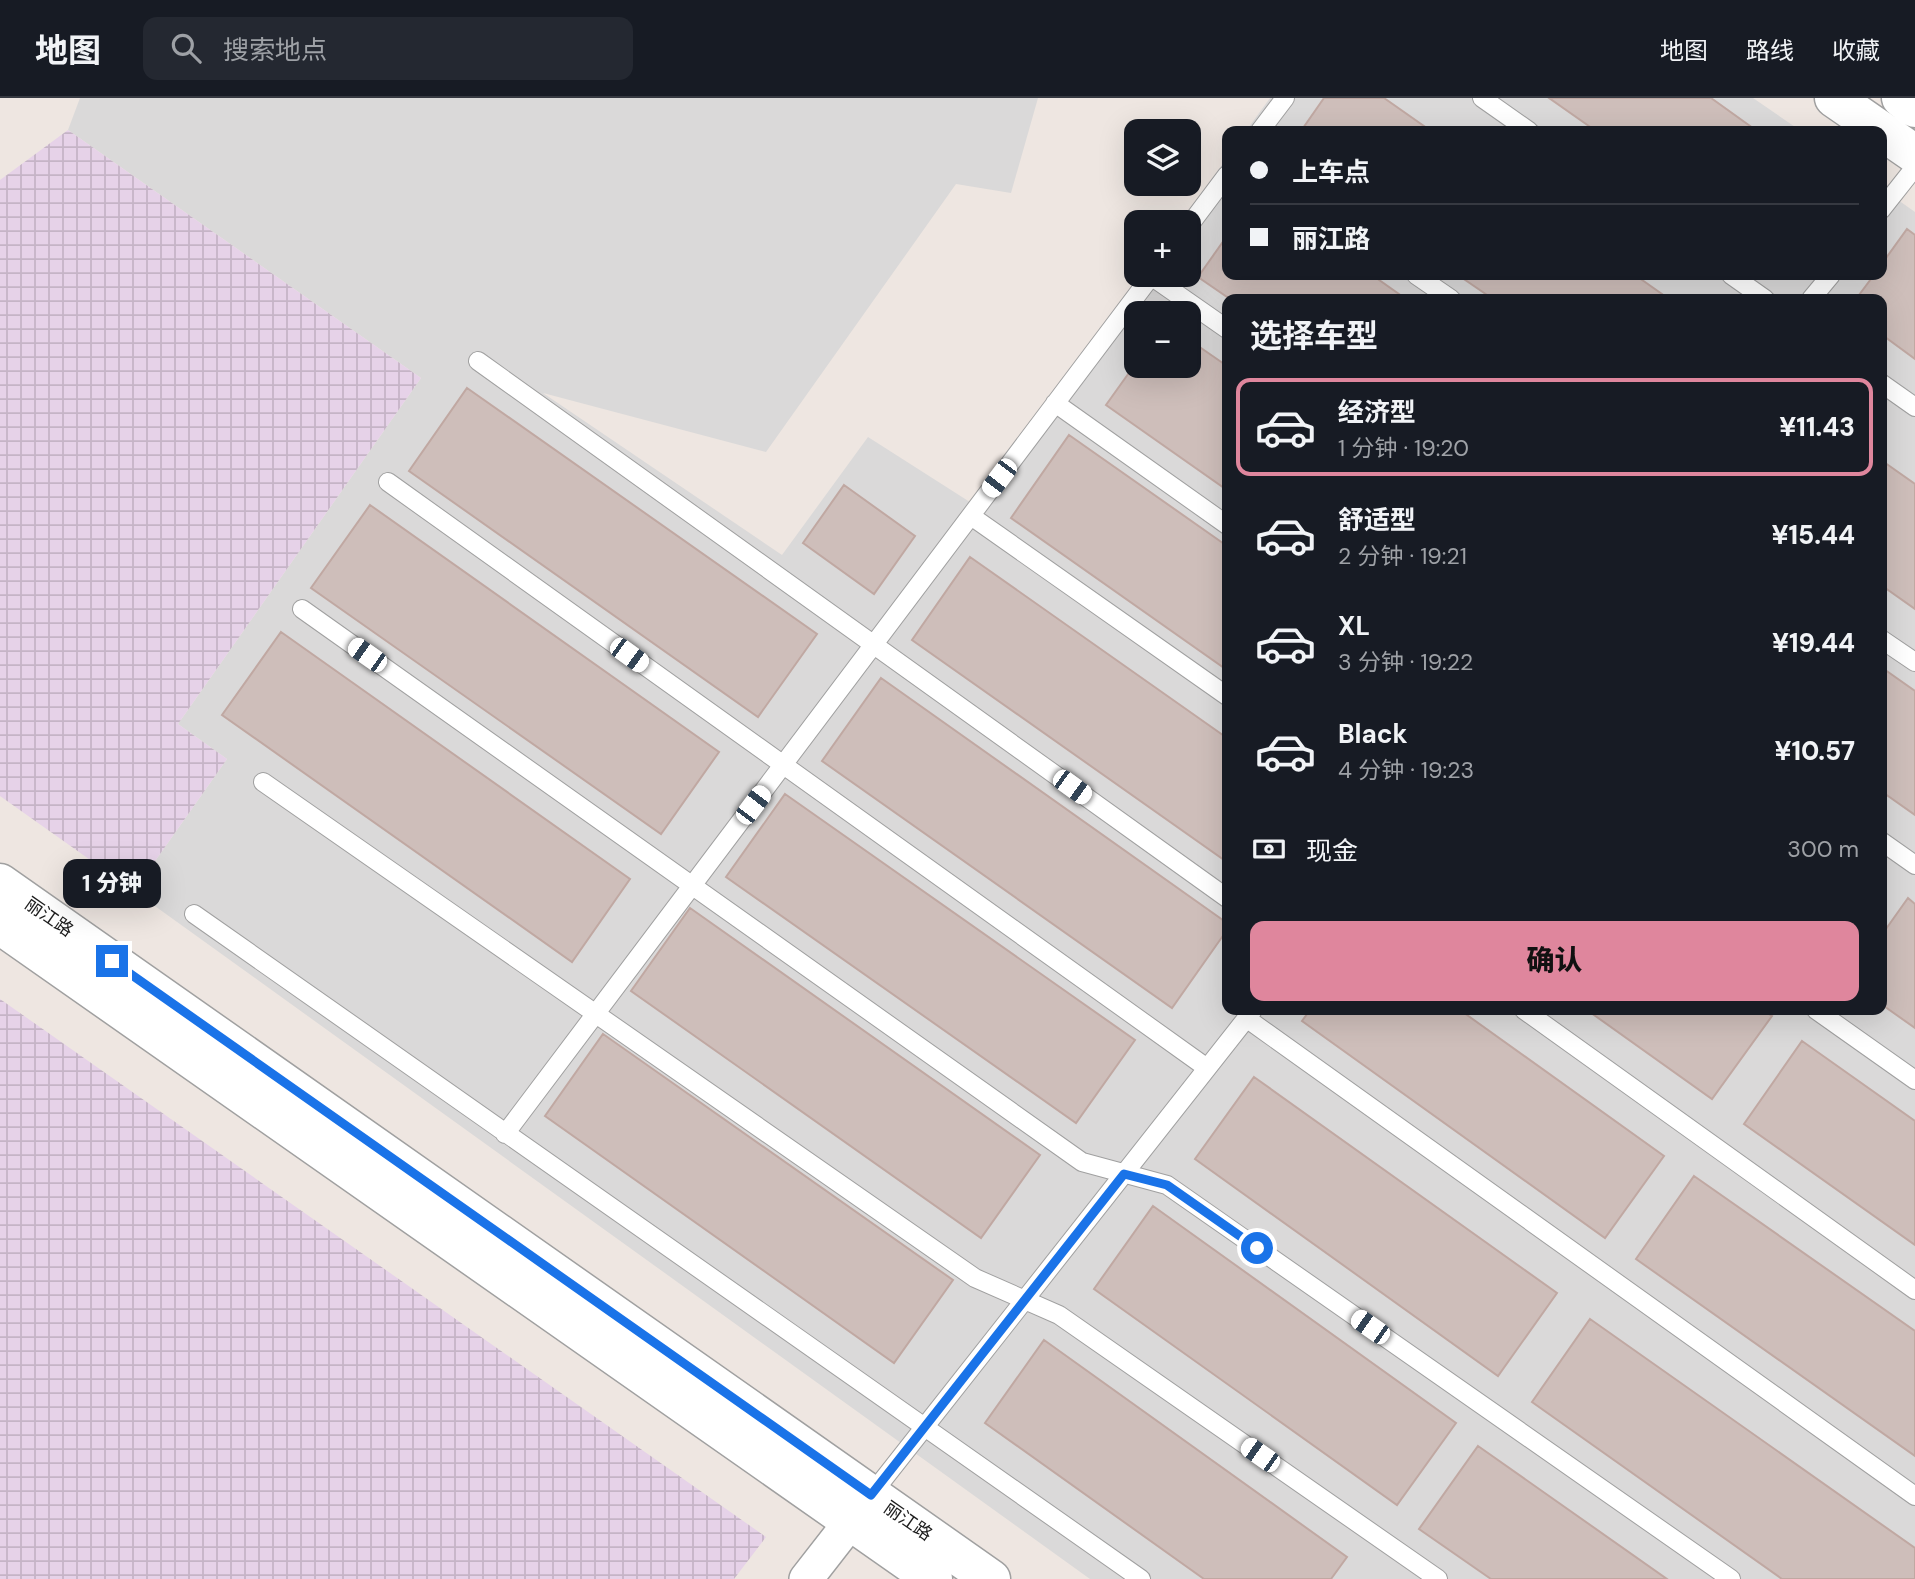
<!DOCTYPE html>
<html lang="zh">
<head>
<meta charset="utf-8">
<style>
	:root { --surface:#171b24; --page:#242831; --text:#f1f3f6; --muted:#9ea1a6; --line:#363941; --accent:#df869d }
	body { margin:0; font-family:"DM Sans","Noto Sans SC",sans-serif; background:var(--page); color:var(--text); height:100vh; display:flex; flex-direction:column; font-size:26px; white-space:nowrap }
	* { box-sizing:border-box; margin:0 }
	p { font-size:23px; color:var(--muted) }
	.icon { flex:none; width:38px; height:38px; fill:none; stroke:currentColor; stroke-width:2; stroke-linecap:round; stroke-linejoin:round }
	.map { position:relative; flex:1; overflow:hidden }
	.sheet { position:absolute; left:1222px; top:196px; width:665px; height:721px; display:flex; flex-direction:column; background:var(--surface); border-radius:14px; box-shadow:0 7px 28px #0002 }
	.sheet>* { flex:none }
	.hud { position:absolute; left:1222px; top:28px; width:665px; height:154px; border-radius:14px; box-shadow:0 7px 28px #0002; display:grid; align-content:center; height:154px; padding:0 28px; background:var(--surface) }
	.controls { position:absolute; left:1124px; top:21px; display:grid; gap:14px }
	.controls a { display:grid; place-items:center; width:77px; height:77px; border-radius:14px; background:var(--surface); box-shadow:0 7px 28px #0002; font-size:35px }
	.end { position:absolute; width:32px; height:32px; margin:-16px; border:9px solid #1a73e8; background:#fff; box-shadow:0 0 0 4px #fff }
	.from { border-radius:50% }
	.bubble { position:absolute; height:49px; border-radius:14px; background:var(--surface); box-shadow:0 7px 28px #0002; font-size:23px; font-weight:800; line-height:49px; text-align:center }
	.car { position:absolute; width:21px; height:42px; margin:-21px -10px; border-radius:9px; box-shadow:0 0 5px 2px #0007; background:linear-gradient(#fff 24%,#345 0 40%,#fff 0 76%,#345 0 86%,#fff 0) }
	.hud b { display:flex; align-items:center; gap:24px; height:66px; font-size:26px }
	.hud b+b { border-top:2px solid var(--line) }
	.hud i { width:18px; height:18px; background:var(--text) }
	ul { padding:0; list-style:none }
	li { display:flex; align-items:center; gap:21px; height:98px; margin:0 14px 10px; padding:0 14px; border:4px solid transparent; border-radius:14px }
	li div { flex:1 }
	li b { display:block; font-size:26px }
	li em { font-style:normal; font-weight:800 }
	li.active { border-color:var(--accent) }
	li>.icon { width:63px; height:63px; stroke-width:1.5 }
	h2 { padding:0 28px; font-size:32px; line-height:84px }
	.pay { display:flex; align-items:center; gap:18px; height:77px; padding:0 28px; font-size:26px }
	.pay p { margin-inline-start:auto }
	.button { display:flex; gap:14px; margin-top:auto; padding:14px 28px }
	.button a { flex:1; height:80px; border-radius:14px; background:var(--accent); color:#111; font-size:28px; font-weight:800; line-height:80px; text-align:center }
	header { display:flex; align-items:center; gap:42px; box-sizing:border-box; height:98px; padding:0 35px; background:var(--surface); border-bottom:2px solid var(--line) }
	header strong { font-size:33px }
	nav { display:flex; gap:38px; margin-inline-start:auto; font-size:24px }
	.search { width:490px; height:63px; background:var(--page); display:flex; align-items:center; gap:18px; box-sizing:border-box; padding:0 24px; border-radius:14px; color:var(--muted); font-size:26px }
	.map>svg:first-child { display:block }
	.residential { fill:#dad9d9; fill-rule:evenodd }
	.industrial { fill:url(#industrial-grid) }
	.building { fill:#cebeba; stroke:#c0a8a2; stroke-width:2 }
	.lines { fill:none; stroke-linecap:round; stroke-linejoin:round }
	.service-casing { stroke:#a0a0a0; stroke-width:20 }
	.minor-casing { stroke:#a0a0a0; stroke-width:36 }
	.tertiary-casing { stroke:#a0a0a0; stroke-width:41 }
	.service { stroke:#fff; stroke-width:18 }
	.minor { stroke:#fff; stroke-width:33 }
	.tertiary { stroke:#fff; stroke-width:38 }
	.route { stroke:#1a73e8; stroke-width:9 }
	.labels { text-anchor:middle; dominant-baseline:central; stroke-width:6; stroke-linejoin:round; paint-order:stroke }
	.street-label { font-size:18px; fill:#1c1c1c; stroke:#fff }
</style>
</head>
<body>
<header>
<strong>地图</strong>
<div class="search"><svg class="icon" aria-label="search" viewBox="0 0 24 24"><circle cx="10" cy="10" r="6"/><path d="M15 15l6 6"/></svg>搜索地点</div>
<nav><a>地图</a><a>路线</a><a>收藏</a></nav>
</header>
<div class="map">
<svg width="1915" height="1481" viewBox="0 0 1915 1481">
	<defs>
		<pattern id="industrial-grid" width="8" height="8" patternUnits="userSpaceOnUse" patternTransform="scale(1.75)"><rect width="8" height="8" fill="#e6d2e8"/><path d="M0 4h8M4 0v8" fill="none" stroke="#c5b4c6"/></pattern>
	</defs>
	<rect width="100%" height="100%" fill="#eee6e1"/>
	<path class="residential" d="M80,0H1038L1011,95L956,86L766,354L543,295L782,457L868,339L973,406L1141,177H1188V124H1180L1227,60V177H1881V90L1915,114V1481H1090L134,793L227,661L178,626L421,280L68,32ZM1227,201H1881V912H1227ZM1136,215H1188V268H1136Z
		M1270,0H1753L1801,33H1246Z"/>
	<path class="industrial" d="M68,32L421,280L178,626L227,661L134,793L0,698V82Z
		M0,901L766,1439L734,1481H0Z"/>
	<path class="building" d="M1324,0H1384L1431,33H1301Z
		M1549,0H1711L1757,33H1596Z
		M1907,131L1915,137V261L1881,236V201H1856L1874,177H1881V167Z
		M1227,138V177H1372L1406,201H1230L1198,179Z
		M1458,177H1635L1669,201H1493Z
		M1188,241L1227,268V392L1106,307L1136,265V268H1188Z
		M467,290L817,536L758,619L409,373Z
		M1069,337L1227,448V572L1011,420Z
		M1881,362L1915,386V511L1881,487Z
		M844,387L915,438L874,496L803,445Z
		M370,407L719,654L661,736L311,490Z
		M970,459L1227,640V764L912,542Z
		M281,534L630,781L572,864L222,617Z
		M1881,569L1915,593V717L1881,693Z
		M881,580L1227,825V832L1172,910L822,663Z
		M785,696L1135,942L1076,1025L726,779Z
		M1908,800L1915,806V930L1881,906V838Z
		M690,810L1040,1057L981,1140L631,893Z
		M1310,912H1460L1664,1058L1605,1140L1302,923Z
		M1587,912H1762L1772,918L1712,1001Z
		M603,936L953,1182L894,1265L545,1018Z
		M1802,943L1915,1023V1147L1744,1026Z
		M1254,979L1557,1195L1498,1278L1195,1061Z
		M1694,1078L1915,1233V1358L1636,1161Z
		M1153,1108L1456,1325L1397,1407L1094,1191Z
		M1590,1221L1915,1450V1481H1782L1532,1304Z
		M1044,1242L1347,1459L1331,1481H1204L985,1325Z
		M1478,1348L1667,1481H1491L1419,1431Z"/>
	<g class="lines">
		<g class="service-casing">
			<path id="service" d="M1482,0L1529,33
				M1260,33L1285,0
				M1881,112L1915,69
				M1188,129L1227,77
				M1416,177L1451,201
				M1731,177L1765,201
				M1151,178L1227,231
				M1811,201L1831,177
				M478,263L1227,800
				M1881,285L1915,309
				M1055,305L1227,427
				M388,384L1207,970
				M971,418L1227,598
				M302,511L1082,1064L1167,1087L1731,1481
				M1881,541L1915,564
				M263,684L975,1180L1059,1217L1438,1481
				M1881,743L1915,767
				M194,816L1141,1481
				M1524,912L1915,1192
				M1816,912L1915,982
				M1246,920L1915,1398
				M505,1036L1152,177
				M871,1397L1253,912"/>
		</g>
		<g class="minor-casing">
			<path id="minor" d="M806,1481L866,1404"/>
		</g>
		<g class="tertiary-casing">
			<path id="tertiary" d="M1834,0L1915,56
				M1901,0L1915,10
				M0,785L991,1481
				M0,827L933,1481"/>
		</g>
		<use href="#service" class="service"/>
		<use href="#minor" class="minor"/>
		<use href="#tertiary" class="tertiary"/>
	</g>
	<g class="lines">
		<path class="route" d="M112,863L871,1397L1124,1076L1167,1087L1257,1150"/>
	</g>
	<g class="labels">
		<g class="street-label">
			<text transform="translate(49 819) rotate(35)">丽江路</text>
			<text transform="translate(908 1423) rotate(35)">丽江路</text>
		</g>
	</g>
</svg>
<div class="controls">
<a><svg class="icon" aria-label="layers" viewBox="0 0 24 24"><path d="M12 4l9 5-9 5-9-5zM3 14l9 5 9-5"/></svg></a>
<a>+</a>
<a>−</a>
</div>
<i class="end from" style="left:1257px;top:1150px"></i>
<i class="end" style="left:112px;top:863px"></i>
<div class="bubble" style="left:63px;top:761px;width:98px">1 分钟</div>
<i class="car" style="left:999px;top:380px;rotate:217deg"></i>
<i class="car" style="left:367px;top:557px;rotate:305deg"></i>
<i class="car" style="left:629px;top:557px;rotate:126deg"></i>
<i class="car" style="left:1072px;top:689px;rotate:126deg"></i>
<i class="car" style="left:753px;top:707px;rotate:37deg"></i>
<i class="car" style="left:1370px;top:1229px;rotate:305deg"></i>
<i class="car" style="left:1260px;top:1357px;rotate:305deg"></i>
<div class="hud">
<b><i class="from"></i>上车点</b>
<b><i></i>丽江路</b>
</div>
<section class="sheet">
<h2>选择车型</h2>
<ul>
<li class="active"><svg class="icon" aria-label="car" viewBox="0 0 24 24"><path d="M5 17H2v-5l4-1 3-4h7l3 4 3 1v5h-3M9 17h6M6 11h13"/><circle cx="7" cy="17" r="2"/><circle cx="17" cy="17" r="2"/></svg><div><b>经济型</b><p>1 分钟 · 19:20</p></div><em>¥11.43</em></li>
<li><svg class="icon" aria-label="car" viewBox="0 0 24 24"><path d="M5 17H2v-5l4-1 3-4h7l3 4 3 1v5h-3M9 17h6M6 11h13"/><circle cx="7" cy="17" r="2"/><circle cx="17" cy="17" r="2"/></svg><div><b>舒适型</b><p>2 分钟 · 19:21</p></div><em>¥15.44</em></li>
<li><svg class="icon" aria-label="car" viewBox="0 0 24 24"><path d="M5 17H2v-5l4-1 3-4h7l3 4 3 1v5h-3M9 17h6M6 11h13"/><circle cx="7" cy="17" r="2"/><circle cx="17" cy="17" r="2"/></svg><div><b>XL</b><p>3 分钟 · 19:22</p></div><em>¥19.44</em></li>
<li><svg class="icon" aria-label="car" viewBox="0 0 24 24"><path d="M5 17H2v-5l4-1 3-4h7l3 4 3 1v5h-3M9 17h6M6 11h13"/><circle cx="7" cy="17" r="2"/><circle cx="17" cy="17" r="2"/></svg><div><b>Black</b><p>4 分钟 · 19:23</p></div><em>¥10.57</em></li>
</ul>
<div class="pay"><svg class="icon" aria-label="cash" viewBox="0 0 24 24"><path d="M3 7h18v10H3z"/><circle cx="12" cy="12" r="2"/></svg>现金<p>300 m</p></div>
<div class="button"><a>确认</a></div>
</section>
</div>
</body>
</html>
